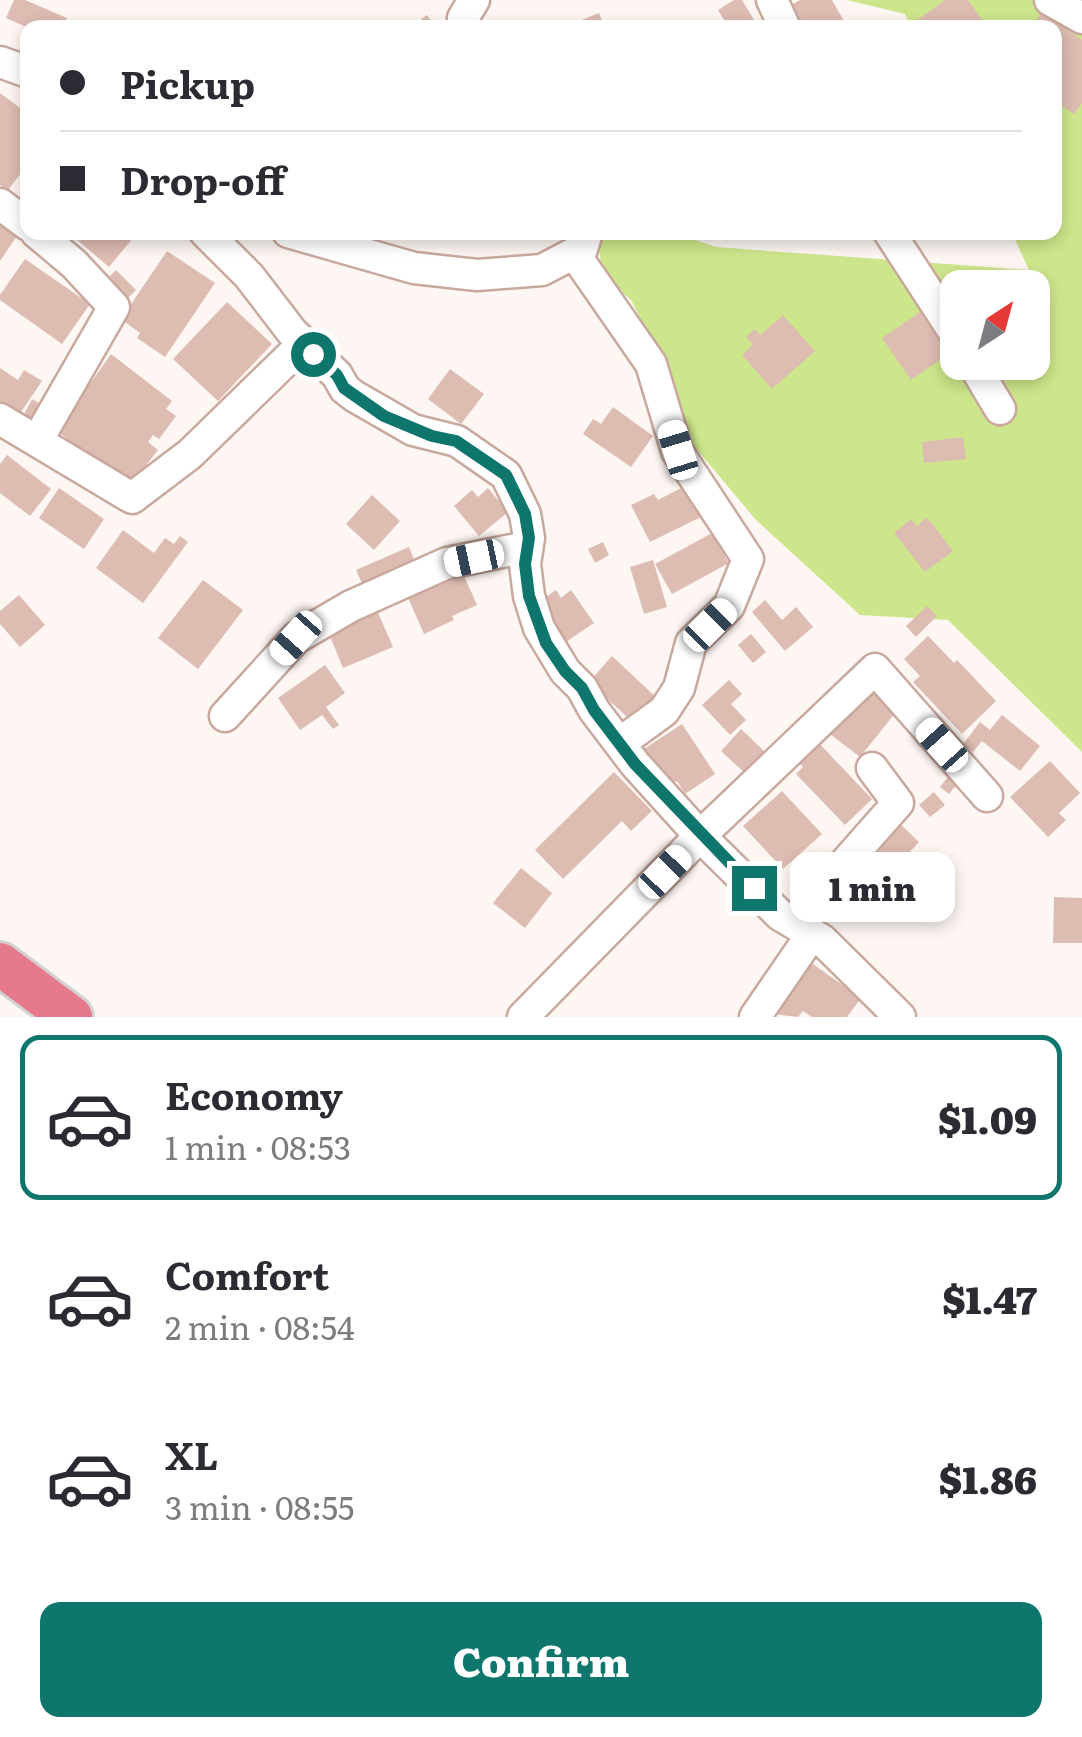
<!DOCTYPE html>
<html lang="en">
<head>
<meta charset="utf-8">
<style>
	:root { --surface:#fff; --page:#f2f2f3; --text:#2b2b33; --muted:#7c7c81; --line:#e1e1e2; --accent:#0f766e }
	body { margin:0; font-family:Literata,serif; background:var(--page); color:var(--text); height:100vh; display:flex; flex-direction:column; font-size:38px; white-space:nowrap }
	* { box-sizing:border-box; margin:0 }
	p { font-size:32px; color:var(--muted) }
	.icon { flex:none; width:55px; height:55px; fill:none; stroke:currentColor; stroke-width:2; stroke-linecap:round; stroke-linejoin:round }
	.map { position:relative; height:1017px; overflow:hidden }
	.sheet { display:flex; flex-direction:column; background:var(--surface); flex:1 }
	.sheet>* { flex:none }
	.top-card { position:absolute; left:20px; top:20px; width:1042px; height:220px; border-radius:20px; box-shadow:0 5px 15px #0003; display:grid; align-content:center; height:220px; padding:0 40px; background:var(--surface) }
	.needle { width:65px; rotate:36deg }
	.tools { position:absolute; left:940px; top:270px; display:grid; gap:20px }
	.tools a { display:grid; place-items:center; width:110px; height:110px; border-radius:20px; background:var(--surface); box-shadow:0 5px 15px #0003; font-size:50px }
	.end { position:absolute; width:45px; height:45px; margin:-22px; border:12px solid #0f766e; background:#fff; box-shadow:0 0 0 5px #fff }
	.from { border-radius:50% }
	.bubble { position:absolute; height:70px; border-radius:20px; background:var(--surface); box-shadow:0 5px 15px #0003; font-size:32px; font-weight:800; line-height:70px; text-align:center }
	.car { position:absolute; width:30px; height:60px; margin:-30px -15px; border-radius:12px; box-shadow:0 0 8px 2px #0007; background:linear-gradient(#fff 24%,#345 0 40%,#fff 0 76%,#345 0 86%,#fff 0) }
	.top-card b { display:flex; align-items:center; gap:35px; height:95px; font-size:38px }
	.top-card b+b { border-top:2px solid var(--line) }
	.top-card i { width:25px; height:25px; background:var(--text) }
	ul { padding:18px 0 0; list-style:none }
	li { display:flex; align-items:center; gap:30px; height:165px; margin:0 20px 15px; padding:0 20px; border:5px solid transparent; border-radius:20px }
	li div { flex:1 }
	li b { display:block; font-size:38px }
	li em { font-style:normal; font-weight:800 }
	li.current { border-color:var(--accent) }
	li>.icon { width:90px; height:90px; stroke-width:1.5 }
	.primary-button { display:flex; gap:20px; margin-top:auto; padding:20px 40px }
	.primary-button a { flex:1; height:115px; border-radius:20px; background:var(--accent); color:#fff; font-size:40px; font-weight:800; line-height:115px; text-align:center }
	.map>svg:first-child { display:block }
	.green { fill:#cee68b; fill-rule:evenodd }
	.building { fill:#ddbcb1 }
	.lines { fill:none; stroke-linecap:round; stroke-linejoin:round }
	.minor-casing { stroke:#c9a99e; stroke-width:35 }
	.highway-casing { stroke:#d3d1d0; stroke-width:48 }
	.minor { stroke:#fff; stroke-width:30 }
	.highway { stroke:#e7798d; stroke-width:42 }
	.route { stroke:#0f766e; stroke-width:12 }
</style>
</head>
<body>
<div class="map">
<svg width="1082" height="1017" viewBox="0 0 1082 1017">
	<rect width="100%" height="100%" fill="#fdf6f3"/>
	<path class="green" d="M847,0H1053L1082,18V752L948,620L860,615L756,520L694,446L671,377L631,300L603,275L598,245L607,233H675L716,247L1029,270L1012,233L1055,232V28L911,27L905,14ZM958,288H1032V362H958Z"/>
	<path class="building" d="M14,0H25L67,18L63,28H29L6,18Z
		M734,0H742L759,28H729L718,10Z
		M800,0H832L848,28H793L783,10Z
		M945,0H968L988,28H906Z
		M1042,12L1082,40V103L1074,114L1055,101V28H1031Z
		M599,13L605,28H582L579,21Z
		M427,15L436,28H409Z
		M0,93L28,114V164L8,190L0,185Z
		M0,224L17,236L0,261Z
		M68,232H138L109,267Z
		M167,251L215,283L165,357L137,338L140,333L121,319Z
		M25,259L90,304L62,344L0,300V295Z
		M116,270L136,290L125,301L105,281Z
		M227,302L272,344L218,401L173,359Z
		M922,311L950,353L911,380L882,338Z
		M783,315L815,351L772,389L742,355L753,345L746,337L755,329L760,335Z
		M111,354L172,401L166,409L176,416L159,439L153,435L148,442L158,450L130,486L57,431Z
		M0,368L18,380L24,370L42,381L17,418L0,407Z
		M450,369L484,394L461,424L428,399Z
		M32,399L48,408L36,431L20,422Z
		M613,407L653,436L631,467L583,434L593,419L601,424Z
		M963,437L966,459L924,463L922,442Z
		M7,455L51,489L30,516L0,493V464Z
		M689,484L705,515L650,542L631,505L654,494L658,500Z
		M59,488L104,519L84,549L39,518Z
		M488,488L508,512L479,536L454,506L472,490L478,497Z
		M372,495L400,521L374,550L346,524Z
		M927,517L953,551L925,572L894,533L911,519L917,526Z
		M123,530L154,553L165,538L174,544L180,536L188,542L143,603L96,568Z
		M712,533L729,563L672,594L655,564Z
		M603,542L609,555L595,563L588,549Z
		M409,547L417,567L365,590L356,570Z
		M653,560L667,607L644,614L630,567Z
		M461,569L477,605L452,616L454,620L424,634L406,593Z
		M203,580L243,610L198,669L158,638Z
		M556,590L561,598L571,590L594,623L563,644L536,604Z
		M19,595L45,625L20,647L0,624V611Z
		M765,600L782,620L796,607L813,627L785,651L752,612Z
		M927,606L937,616L916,637L906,626Z
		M376,608L393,647L343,668L327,629Z
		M751,634L766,652L753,663L738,645Z
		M928,636L954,663L957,660L996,701L962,734L913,682L920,676L904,659Z
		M612,656L660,701L637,726L589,682Z
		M325,665L345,693L326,707L339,725L333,729L322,715L300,730L278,698Z
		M729,680L742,694L731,704L746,720L730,735L702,705Z
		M870,684L900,707L860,757L830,734Z
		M1002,715L1040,746L1020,771L982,741L973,752L963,744L980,722L990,730Z
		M682,724L715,774L685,794L677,781L672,784L667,776L663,778L644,749Z
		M741,729L767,754L747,775L721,751Z
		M813,737L872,799L845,825L796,774L803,767L792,756Z
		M1050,761L1080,793L1059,813L1066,820L1048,837L1010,797Z
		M614,772L652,811L631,831L622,821L563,879L535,850Z
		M952,772L961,779L949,794L940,787Z
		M782,791L822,834L783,869L743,826Z
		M934,792L945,805L930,817L919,805Z
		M898,822L919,842L894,869L872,849Z
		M521,868L552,893L525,928L493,903Z
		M1054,897L1082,898V943H1053Z
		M818,902L833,915L825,925L810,913Z
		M810,962L861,998L847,1017H812L803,1011L798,1017L773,1014Z"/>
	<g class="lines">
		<g class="minor-casing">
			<path id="minor" d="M772,0L785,28
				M1050,0L1082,18
				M467,28L463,18L474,0
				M0,62L28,72
				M0,204L28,225
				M36,232L74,264L114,307L37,441
				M205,232L249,276L292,332L337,375L345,389L354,396L413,430L457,441L506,475L525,514L529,538L525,564L529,596L539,628L565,671L582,688L594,710L635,764L700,836L780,915L822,940L900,1017
				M288,232L414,268L477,275L542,270L582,249L587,232
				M889,232L958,338
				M574,253L651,364L677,451L748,559L729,606L691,643L679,688L664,711L620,743
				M972,362L1000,409
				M0,419L132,498L190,454L303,344
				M225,716L296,638L351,606L447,563L527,547
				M793,922L898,803L872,768
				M523,1017L700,836L875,669L987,796
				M755,1017L812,934"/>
		</g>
		<g class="highway-casing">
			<path id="highway" d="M0,964L71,1017"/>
		</g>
		<use href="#minor" class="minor"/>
		<use href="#highway" class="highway"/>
	</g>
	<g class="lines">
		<path class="route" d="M313,354L337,375L344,388L384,416L432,436L456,441L506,475L525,514L529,538L525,564L529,596L546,643L565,671L582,688L594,710L635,764L754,888"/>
	</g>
</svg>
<div class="tools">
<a><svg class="needle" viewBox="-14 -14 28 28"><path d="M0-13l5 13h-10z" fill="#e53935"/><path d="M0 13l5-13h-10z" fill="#7c7c81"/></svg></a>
</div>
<i class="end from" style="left:313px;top:354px"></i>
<i class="end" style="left:754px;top:888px"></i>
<div class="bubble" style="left:790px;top:852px;width:165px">1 min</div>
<i class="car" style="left:678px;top:450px;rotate:343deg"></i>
<i class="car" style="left:474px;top:558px;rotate:258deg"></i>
<i class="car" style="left:710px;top:625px;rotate:45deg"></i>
<i class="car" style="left:296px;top:638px;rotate:222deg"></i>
<i class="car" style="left:942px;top:745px;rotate:318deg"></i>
<i class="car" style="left:665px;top:872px;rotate:44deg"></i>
<div class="top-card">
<b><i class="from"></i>Pickup</b>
<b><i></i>Drop-off</b>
</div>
</div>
<section class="sheet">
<ul>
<li class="current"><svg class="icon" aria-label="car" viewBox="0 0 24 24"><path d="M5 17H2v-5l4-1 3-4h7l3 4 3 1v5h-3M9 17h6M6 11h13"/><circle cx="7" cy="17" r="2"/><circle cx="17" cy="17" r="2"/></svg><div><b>Economy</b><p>1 min · 08:53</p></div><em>$1.09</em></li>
<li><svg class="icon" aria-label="car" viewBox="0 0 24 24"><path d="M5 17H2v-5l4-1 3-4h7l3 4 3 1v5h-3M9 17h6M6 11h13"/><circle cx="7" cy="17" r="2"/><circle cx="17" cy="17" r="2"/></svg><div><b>Comfort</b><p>2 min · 08:54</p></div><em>$1.47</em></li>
<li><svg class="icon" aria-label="car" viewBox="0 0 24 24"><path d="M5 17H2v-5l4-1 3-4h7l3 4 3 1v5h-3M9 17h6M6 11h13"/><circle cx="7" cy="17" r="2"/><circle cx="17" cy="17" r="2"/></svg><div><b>XL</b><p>3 min · 08:55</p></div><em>$1.86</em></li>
</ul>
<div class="primary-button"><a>Confirm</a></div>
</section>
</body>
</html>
